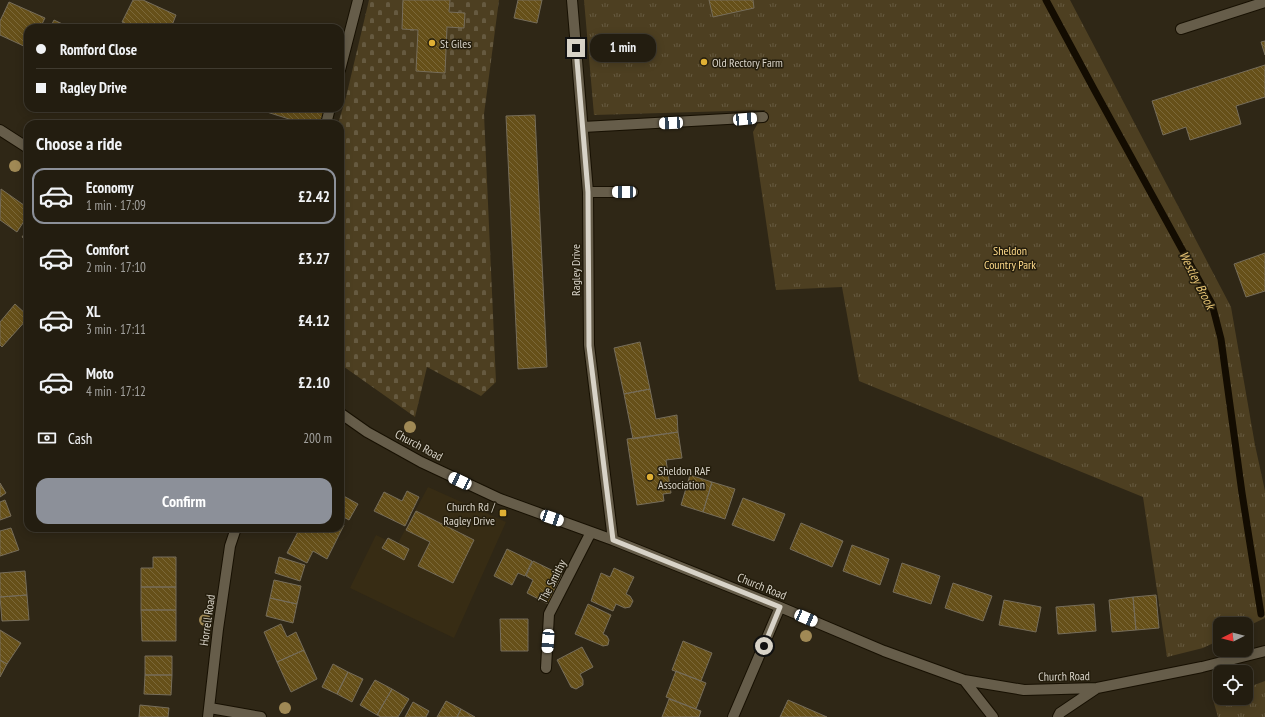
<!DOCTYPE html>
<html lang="en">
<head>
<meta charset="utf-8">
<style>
	:root { --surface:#231d10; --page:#2b2619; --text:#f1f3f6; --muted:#a3a29f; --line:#403b30; --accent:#8c9099 }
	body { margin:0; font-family:"PT Sans Narrow",sans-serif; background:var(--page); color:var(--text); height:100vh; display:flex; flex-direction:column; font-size:15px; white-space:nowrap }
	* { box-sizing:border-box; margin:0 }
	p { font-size:13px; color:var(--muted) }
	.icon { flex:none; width:22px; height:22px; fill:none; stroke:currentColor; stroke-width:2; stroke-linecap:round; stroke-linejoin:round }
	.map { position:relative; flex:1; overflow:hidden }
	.panel { position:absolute; left:24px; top:120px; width:320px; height:412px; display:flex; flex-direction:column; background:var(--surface); border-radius:12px; box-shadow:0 2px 10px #0003,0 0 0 1px var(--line) }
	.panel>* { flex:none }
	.guide { position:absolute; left:24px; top:24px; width:320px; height:88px; border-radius:12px; box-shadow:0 2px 10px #0003,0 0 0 1px var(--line); display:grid; align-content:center; height:88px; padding:0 12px; background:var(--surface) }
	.needle { width:26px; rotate:264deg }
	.controls { position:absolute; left:1213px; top:617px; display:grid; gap:8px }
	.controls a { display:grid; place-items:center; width:40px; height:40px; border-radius:8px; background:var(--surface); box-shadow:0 2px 10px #0003,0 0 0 1px var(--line); font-size:20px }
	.end { position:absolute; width:18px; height:18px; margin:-9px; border:5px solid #d8d3c8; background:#111; box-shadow:0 0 0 2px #111 }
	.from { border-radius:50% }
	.bubble { position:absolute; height:28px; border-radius:12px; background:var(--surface); box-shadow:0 2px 10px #0003,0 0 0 1px var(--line); font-size:13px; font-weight:600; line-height:28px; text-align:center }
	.car { position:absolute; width:12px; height:24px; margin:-12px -6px; border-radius:5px; box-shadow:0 0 3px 1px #0007; background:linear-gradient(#fff 24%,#345 0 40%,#fff 0 76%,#345 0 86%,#fff 0) }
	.guide b { display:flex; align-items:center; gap:14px; height:38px; font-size:15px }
	.guide b+b { border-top:1px solid var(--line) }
	.guide i { width:10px; height:10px; background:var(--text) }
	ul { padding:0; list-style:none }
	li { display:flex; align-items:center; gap:12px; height:56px; margin:0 8px 6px; padding:0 4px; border:2px solid transparent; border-radius:12px }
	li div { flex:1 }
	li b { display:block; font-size:15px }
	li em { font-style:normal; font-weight:600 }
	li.current { border-color:var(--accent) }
	li>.icon { width:36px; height:36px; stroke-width:1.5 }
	h2 { padding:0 12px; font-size:18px; line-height:48px }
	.pay { display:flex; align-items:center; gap:10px; height:44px; padding:0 12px; font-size:15px }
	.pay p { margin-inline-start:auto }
	.action { display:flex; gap:8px; margin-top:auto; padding:8px 12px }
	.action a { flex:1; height:46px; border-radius:12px; background:var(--accent); color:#fff; font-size:16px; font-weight:600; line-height:46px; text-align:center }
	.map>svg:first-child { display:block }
	.built { fill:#372c14 }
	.cemetery { fill:url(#cemetery-stones) }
	.park { fill:url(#park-tufts) }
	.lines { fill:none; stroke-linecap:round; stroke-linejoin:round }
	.stream { stroke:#130c01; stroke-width:7 }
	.building { fill:url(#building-back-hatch); stroke:#766d5a }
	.minor-casing { stroke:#171002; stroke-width:12 }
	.minor { stroke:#665d4a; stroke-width:10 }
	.tree { fill:#a08955 }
	.route { stroke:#d8d3c8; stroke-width:5 }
	.poi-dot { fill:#e0b034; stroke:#251e0d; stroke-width:1.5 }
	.labels { text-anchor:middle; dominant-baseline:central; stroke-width:3; stroke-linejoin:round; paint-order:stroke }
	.poi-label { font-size:12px; fill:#d8d3c8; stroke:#251e0d; text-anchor:start }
	.park-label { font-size:12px; fill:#fdd989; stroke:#251e0d }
	.street-label { font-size:12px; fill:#d8d3c8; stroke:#251e0d }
	.water-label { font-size:13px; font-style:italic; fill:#e7c474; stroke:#251e0d }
</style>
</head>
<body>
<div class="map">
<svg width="1265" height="717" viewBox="0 0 1265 717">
	<defs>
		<pattern id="cemetery-stones" width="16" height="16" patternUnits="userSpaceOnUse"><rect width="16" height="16" fill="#4d3f21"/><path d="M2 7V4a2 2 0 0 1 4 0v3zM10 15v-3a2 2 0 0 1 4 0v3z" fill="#665a40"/></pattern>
		<pattern id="park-tufts" width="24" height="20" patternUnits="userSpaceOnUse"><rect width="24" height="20" fill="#4d3f21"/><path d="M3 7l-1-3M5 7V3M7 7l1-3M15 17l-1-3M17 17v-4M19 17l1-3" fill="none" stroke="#665a40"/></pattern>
		<pattern id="building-back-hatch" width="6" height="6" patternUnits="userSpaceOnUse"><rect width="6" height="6" fill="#665019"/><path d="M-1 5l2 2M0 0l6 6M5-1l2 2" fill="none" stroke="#7b6839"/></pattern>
	</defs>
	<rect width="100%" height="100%" fill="#2f2716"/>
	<path class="built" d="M428,487L506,522L454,638L350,588L376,535L397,545Z"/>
	<path class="cemetery" d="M369,0H499L484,114L496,382L481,396L427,367L415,417L340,364V124H338L346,97Z"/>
	<path class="park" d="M584,0H1070L1231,307L1255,445L1265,491V618L1246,627V624H1220V640L1203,648L1167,657L1143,497L859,381L842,287L776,290L753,132L765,110L594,115Z
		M1265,681V717H1218L1213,700L1220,698H1246V688Z"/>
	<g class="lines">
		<path class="stream" d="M1046,0L1095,91L1212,304L1221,339L1242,493L1261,614"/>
	</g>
	<path class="building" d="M133,0H143L176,15L171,28H135L122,22Z
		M403,0H450L449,12L465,13L464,28L447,27L445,73L416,71L418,30L402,29Z
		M518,0H542L537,23L514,18Z
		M709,0H753L754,8L713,17Z
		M9,2L45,18L40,28H28V48L0,35V21Z
		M54,20L71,28H50Z
		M1265,41V55L1261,42Z
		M1265,65V97L1236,106L1241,124L1190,140L1186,127L1163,135L1152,101Z
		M254,108H325L320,124H305Z
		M535,115L547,367L518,369L506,116Z
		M1,189L28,208V215L17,232L0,220Z
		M28,229V241L22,237Z
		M1265,253V291L1246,297L1234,264Z
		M15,304L28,316V318L2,347L0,345V322Z
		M640,342L650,389L624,394L614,348Z
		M650,389L656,419L677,415L678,432L633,439L624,394Z
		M678,432L682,458L666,460L671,493L663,494L664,501L637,505L627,439Z
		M690,475L712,482L703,512L681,505Z
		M712,482L735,489L725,519L703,512Z
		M0,483L6,493L0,497Z
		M407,491L419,497L405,526L374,511L384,492L402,501Z
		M340,494L358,504L349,520L340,515Z
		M743,498L785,514L774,541L732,525Z
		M5,500L11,516L0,520V502Z
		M416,511L474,540L453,583L418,566L430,542L406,530Z
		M340,523L344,525L327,559L313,551L307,563L287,553L300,528H340Z
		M801,523L843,541L832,567L790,549Z
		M11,528L19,550L0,556V531Z
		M388,538L409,549L404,560L382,548Z
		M852,545L889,559L880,585L843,571Z
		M507,549L532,561L525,576L518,573L512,585L494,576Z
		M153,557H176V587H141V568H153Z
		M279,557L305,565L300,581L275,573Z
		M533,561L562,575L548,604L527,593L533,580L526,576Z
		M902,563L940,576L931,604L893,592Z
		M614,568L634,577L626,594L630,596L633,601L630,607L625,608L616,604L613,611L591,601L601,573L610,577Z
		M25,571L27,595L0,597V573Z
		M274,580L301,586L297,604L270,598Z
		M953,583L992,596L983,621L945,608Z
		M141,587H176V610H141Z
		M27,595L29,620L2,621L0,597Z
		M1156,595L1159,628L1136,630L1133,597Z
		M1133,597L1136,630L1112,632L1109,600Z
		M270,598L297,604L293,623L266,616Z
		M1004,600L1041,607L1036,632L999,625Z
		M588,604L611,615L603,634L607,636L609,640L608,645L603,646L575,634Z
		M1094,604L1096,631L1058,634L1056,607Z
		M141,610H176V641H142Z
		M500,619H528V651H501Z
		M281,624L287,637L296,632L304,650L277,662L264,632Z
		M0,630L21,643L7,664L0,660Z
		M683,641L712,653L701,681L672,670Z
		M582,647L593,667L580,674L583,680V685L576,689L571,687L557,660Z
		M304,650L317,679L291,692L277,662Z
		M145,656H172V675H145Z
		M0,660L7,664L0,677Z
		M333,664L348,672L337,694L322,687Z
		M676,671L706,683L696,709L666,697Z
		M348,672L363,679L352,702L337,694Z
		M145,675H172L171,695L144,694Z
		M375,680L392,689L377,715L360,705Z
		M392,689L409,699L398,717H381L377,715Z
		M669,699L701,711L699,717H662Z
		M788,700L827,717H780Z
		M446,701L461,709L457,717H437Z
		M413,702L429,711L426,717H405Z
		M140,705L169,708L168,717H139Z
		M461,709L475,717H457Z"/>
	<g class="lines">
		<g class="minor-casing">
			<path id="minor" d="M572,0L588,192L589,345L613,540
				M1181,29L1265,2
				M340,70L358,0
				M326,124L330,108
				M583,127L763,117
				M0,130L28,148
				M588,192H633
				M340,413L367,432L421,462L500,499L613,540L780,607L884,651L964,680L1024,690L1097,688L1202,667L1265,651
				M546,668L549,614L591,532
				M964,680L993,717
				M210,708L261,717
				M208,717L218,629L230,546L236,528
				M733,717L780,607
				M1058,717L1060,713L1097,688"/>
		</g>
		<use href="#minor" class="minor"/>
	</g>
	<g class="tree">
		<circle cx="15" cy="166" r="6"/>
		<circle cx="410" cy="427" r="6"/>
		<circle cx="205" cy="620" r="6"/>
		<circle cx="806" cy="636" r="6"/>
		<circle cx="285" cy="708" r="6"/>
	</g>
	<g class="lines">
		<path class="route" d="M576,48L588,192L589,346L613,540L780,607L764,646"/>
	</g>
	<g class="poi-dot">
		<circle cx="432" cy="43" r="4"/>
		<circle cx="704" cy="62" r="4"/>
		<circle cx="650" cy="477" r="4"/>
		<rect x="499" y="509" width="8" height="8" rx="2"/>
	</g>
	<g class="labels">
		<g class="poi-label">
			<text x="440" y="43">St Giles</text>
			<text x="712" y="62">Old Rectory Farm</text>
			<text x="658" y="470">Sheldon RAF<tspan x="658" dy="14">Association</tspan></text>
			<text x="495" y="506" text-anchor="end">Church Rd /<tspan x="495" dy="14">Ragley Drive</tspan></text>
		</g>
		<g class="park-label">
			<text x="1010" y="250">Sheldon<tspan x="1010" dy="14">Country Park</tspan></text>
		</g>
		<g class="street-label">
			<text transform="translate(575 270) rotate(-90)">Ragley Drive</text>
			<text transform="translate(419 445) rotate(28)">Church Road</text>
			<text transform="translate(552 581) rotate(-63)">The Smithy</text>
			<text transform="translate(762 586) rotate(22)">Church Road</text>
			<text transform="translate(207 620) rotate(-82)">Horrell Road</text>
			<text transform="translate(1064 676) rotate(-1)">Church Road</text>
		</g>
		<g class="water-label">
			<text transform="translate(1197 280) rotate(63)">Westley Brook</text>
		</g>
	</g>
</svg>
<div class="controls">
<a><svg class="needle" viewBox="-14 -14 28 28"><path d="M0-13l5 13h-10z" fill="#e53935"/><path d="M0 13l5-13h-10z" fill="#a3a29f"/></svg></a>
<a><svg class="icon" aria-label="locate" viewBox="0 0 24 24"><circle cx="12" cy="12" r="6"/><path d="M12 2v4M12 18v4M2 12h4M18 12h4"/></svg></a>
</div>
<i class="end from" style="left:764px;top:646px"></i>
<i class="end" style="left:576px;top:48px"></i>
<div class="bubble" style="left:590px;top:34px;width:66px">1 min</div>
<i class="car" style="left:745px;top:119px;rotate:85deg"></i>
<i class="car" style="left:671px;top:123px;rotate:267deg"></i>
<i class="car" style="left:624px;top:192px;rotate:270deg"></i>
<i class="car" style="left:460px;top:481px;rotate:295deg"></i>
<i class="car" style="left:552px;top:518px;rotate:109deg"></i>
<i class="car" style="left:806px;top:618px;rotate:113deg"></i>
<i class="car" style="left:548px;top:641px;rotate:184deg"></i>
<div class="guide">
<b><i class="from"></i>Romford Close</b>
<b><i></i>Ragley Drive</b>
</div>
<section class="panel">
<h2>Choose a ride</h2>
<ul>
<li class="current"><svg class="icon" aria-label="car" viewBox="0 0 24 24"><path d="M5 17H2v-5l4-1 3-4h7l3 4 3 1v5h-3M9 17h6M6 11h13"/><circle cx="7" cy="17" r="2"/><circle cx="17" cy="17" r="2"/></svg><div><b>Economy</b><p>1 min · 17:09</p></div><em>£2.42</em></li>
<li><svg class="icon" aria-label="car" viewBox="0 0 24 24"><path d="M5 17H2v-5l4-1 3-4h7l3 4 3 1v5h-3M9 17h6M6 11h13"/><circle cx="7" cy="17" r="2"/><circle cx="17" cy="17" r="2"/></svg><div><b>Comfort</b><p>2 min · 17:10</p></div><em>£3.27</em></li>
<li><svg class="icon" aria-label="car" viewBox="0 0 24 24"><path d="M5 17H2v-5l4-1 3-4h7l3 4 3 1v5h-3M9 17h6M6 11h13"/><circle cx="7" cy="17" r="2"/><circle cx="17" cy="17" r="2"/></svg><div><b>XL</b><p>3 min · 17:11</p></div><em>£4.12</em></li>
<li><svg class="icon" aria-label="car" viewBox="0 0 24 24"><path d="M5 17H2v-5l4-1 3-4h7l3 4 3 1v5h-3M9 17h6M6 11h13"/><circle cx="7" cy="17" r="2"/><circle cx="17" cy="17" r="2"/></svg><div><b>Moto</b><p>4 min · 17:12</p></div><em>£2.10</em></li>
</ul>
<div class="pay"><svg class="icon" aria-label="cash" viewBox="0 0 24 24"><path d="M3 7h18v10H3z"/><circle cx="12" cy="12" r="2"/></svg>Cash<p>200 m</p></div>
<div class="action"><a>Confirm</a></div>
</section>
</div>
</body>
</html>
